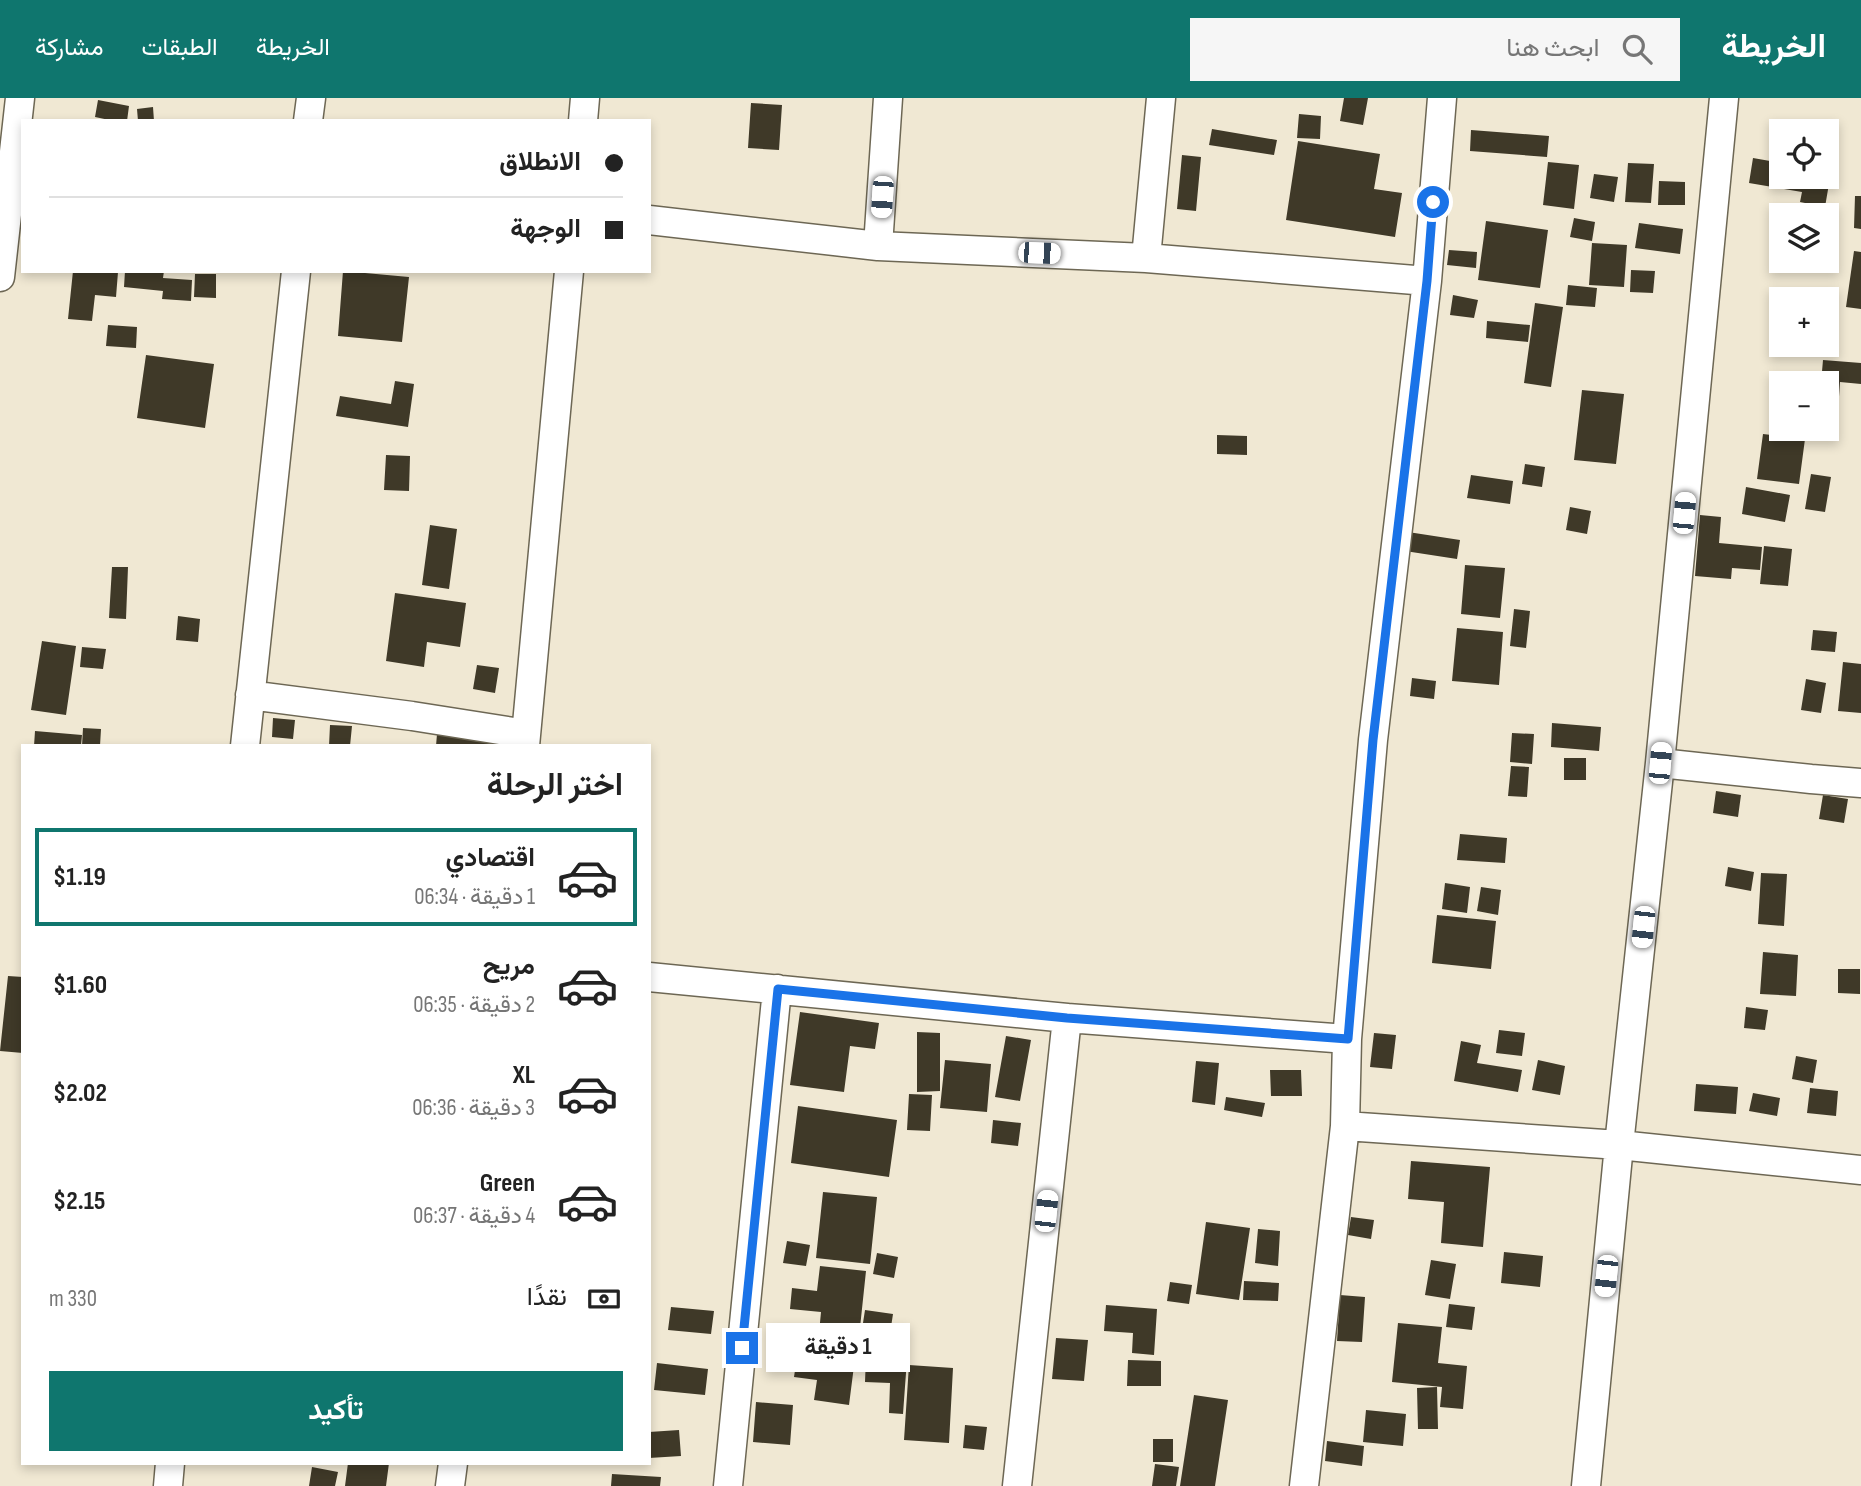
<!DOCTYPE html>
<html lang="ar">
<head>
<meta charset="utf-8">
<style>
	:root { --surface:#fff; --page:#f6f6f6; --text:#222; --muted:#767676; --line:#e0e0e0; --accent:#0f766e }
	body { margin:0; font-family:"Sofia Sans Condensed",Vazirmatn,sans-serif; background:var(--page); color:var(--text); direction:rtl; height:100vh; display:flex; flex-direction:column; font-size:26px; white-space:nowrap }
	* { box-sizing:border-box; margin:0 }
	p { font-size:23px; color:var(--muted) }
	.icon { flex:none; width:38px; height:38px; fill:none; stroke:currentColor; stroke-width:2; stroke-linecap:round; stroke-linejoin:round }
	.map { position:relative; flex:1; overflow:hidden; direction:ltr }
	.side { position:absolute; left:21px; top:646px; width:630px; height:721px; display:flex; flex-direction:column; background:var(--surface); border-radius:0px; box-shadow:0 4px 10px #0003; direction:rtl }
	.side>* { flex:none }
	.hud { position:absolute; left:21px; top:21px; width:630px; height:154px; border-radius:0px; box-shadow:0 4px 10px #0003; direction:rtl; display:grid; align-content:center; height:154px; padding:0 28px; background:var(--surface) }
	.controls { position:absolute; left:1769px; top:21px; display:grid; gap:14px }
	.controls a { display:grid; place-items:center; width:70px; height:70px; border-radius:0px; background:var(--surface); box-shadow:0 4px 10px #0003; font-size:35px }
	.end { position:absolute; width:32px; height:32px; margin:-16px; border:9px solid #1a73e8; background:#fff; box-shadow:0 0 0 4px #fff }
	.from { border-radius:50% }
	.bubble { position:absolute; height:49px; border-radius:0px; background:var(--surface); box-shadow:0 4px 10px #0003; font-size:23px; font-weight:700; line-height:49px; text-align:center; direction:rtl }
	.car { position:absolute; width:21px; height:42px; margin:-21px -10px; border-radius:9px; box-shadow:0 0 5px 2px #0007; background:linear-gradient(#fff 24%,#345 0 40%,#fff 0 76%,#345 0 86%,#fff 0) }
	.hud b { display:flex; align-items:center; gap:24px; height:66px; font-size:26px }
	.hud b+b { border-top:2px solid var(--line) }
	.hud i { width:18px; height:18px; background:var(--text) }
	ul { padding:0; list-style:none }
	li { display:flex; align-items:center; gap:21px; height:98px; margin:0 14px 10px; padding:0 14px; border:4px solid transparent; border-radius:0px }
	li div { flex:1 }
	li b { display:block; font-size:26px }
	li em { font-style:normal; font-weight:700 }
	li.active { border-color:var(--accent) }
	li>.icon { width:63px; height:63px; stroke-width:1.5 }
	h2 { padding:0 28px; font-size:32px; line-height:84px }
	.pay { display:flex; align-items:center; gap:18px; height:77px; padding:0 28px; font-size:26px }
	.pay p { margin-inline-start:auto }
	.button { display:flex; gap:14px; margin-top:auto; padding:14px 28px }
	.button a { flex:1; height:80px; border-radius:0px; background:var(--accent); color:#fff; font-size:28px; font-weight:700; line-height:80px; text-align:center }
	header { display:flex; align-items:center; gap:42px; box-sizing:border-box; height:98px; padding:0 35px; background:var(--accent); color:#fff }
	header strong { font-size:33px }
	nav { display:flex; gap:38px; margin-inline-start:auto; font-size:24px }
	.search { width:490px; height:63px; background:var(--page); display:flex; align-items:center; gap:18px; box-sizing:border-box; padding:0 24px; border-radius:0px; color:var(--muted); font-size:26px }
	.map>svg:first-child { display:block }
	.building { fill:#3f3928 }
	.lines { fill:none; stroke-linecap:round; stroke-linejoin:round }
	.minor-casing { stroke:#6d6754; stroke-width:31 }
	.minor { stroke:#fff; stroke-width:28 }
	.route { stroke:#1a73e8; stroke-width:9 }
</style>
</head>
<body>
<header>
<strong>الخريطة</strong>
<div class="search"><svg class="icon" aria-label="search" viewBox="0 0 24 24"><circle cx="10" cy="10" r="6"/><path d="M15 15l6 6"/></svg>ابحث هنا</div>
<nav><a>الخريطة</a><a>الطبقات</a><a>مشاركة</a></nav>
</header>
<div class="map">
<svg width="1861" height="1388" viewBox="0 0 1861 1388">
	<rect width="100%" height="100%" fill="#f0e8d3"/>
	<path class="building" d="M1344,0H1368L1363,27L1340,23Z
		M98,2L129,8L127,23H114L95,19Z
		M751,5L782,7L779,52L748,50Z
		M153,9L154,23H138L137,11Z
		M1299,16L1321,18L1320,41L1297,40Z
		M1212,31L1277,42L1274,57L1209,47Z
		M1471,32L1549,38L1547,59L1470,53Z
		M1298,43L1380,56L1374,91L1402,95L1395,139L1286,122Z
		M1182,57L1201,59L1196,113L1177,111Z
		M1753,60L1782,65V79H1827V73L1831,74L1825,109L1800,104L1802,94L1749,85Z
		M1548,64L1579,67L1574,111L1543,107Z
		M1628,65L1654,66L1651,105L1625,104Z
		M1594,76L1618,79L1614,104L1590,100Z
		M1659,83L1685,84V107H1658Z
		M1855,98H1861V131L1854,130Z
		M1794,111L1813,114L1812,117H1793Z
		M1574,120L1595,124L1592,143L1570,139Z
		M1486,123L1548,132L1540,190L1478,182Z
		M1639,125L1683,131L1680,156L1635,150Z
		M1827,127H1835L1834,151L1827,150Z
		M1592,145L1627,147L1624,189L1589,187Z
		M1449,152L1477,154L1476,170L1447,167Z
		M1854,153L1861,154V211L1846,209Z
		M1631,172L1655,173L1653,195L1630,194Z
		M73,173L118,174L116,199L95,197L92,223L68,221Z
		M125,173H164L163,180L192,182L191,203L162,201L163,193L124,189Z
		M343,173L409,179L402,244L338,238Z
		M195,176H216V200L194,199Z
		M1568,187L1597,190L1595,209L1566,207Z
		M1453,197L1478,202L1474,220L1450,217Z
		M1535,205L1563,209L1551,289L1524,285Z
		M1487,223L1530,227L1528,244L1486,240Z
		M108,227L137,229L136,250L106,248Z
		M146,257L214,266L205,330L137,320Z
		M1823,262L1861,265V286L1840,284L1838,313H1827V285H1821Z
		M395,283L414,286L408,329L336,318L340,298L391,306Z
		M1582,292L1624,296L1616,366L1574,362Z
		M1776,308L1782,309V332L1771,329Z
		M1763,336L1805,341L1799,386L1757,381Z
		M1217,337L1247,338V357L1217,356Z
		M386,357L410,358L409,393L384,392Z
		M1525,366L1545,369L1542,389L1522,386Z
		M1811,376L1831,379L1825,414L1805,411Z
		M1471,377L1513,383L1510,406L1467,400Z
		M1746,389L1790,397L1785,424L1742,416Z
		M1570,409L1591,413L1587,436L1566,432Z
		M1700,417L1721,419L1719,445L1762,449L1760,472L1732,470L1731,481L1695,478Z
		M430,427L457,431L449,491L422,487Z
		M1408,434L1460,442L1457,461L1405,453Z
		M1764,448L1792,451L1788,488L1760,486Z
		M1465,467L1505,470L1500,520L1461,516Z
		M112,469H128L126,521L109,520Z
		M395,495L466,505L460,549L427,544L424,569L386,563Z
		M1514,511L1530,513L1526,550L1510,548Z
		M178,518L200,521L198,544L176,542Z
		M1457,530L1503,534L1499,587L1452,583Z
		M1813,532L1837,534L1835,554L1811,552Z
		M42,543L76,548L66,617L31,612Z
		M82,549L106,551L103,571L80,569Z
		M1843,564L1861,566V615L1838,613Z
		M477,567L499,570L495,595L473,591Z
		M1412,580L1436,583L1434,601L1410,598Z
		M1806,581L1826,585L1821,615L1801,612Z
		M273,620L295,622L293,641L272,639Z
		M1552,625L1601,629L1599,653L1551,649Z
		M330,627L352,628L350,648H329Z
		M83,630L101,631L100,648H82Z
		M35,633L82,637L81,648H34Z
		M1512,635L1534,636L1532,666L1510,664Z
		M437,636L493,645V648H436Z
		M1564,660H1586V682H1564Z
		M1511,668L1529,669L1527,699L1508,698Z
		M1716,693L1741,697L1738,719L1713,715Z
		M1823,697L1848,701L1844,725L1819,721Z
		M1460,736L1507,740L1505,765L1457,762Z
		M1728,769L1754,774L1751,793L1725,788Z
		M1761,775L1787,776L1784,828L1758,826Z
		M1445,785L1470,789L1467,815L1442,811Z
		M1481,789L1501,792L1498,817L1477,813Z
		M1437,817L1496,823L1491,871L1432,865Z
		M1763,854L1798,857L1796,898L1760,896Z
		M1838,871H1860V896L1838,895Z
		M8,878L23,879V955L0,953Z
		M1746,909L1768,912L1765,932L1744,930Z
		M800,914L879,925L875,951L850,948L844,994L790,987Z
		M1499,932L1525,935L1522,958L1496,955Z
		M917,934L940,935V993L917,994Z
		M1374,935L1396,937L1392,971L1370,969Z
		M1006,938L1031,942L1020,1003L995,999Z
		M1461,943L1481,947L1477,965L1522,972L1518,994L1454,983Z
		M1796,958L1817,962L1813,985L1792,981Z
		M945,962L991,966L987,1014L940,1010Z
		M1538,962L1565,968L1560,997L1532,992Z
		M1196,963L1219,965L1215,1007L1192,1004Z
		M1270,972H1301L1302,998H1271Z
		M1696,986L1738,989L1736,1016L1694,1013Z
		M1810,990L1838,993L1836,1018L1807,1015Z
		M1753,995L1780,1000L1777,1018L1749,1013Z
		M909,996L932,997L930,1033L907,1032Z
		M1226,999L1265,1005L1262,1019L1224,1012Z
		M798,1008L897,1022L889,1079L791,1065Z
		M993,1022L1021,1025L1018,1048L991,1045Z
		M1411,1063L1490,1069L1483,1149L1441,1145L1444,1104L1408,1101Z
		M823,1094L877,1099L870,1166L816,1160Z
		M1351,1119L1374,1122L1371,1141L1348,1137Z
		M1206,1124L1250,1130L1239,1202L1196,1196Z
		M1258,1131L1280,1133L1278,1168L1255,1165Z
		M787,1143L810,1147L806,1168L783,1165Z
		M1504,1154L1543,1158L1540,1189L1501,1185Z
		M877,1155L898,1159L894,1180L873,1176Z
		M1431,1162L1456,1166L1450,1201L1425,1197Z
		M820,1168L866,1173L859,1239L819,1235L821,1214L790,1211L792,1190L817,1193Z
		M1244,1183L1279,1185L1278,1203L1243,1202Z
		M1170,1184L1192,1187L1189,1206L1167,1203Z
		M1340,1197L1365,1199L1362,1244L1337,1243Z
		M1449,1206L1475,1209L1472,1232L1446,1229Z
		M1106,1207L1157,1211L1154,1257L1132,1255L1133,1235L1104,1233Z
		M671,1209L714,1213L711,1236L668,1232Z
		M865,1212L893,1216L889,1242L861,1238Z
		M1398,1225L1442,1229L1438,1265L1467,1268L1463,1311L1440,1309L1442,1289L1392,1284Z
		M1056,1240L1088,1242L1084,1283L1052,1281Z
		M798,1252L855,1260L849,1307L814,1302L817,1282L794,1279Z
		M866,1258L907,1261L903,1316L889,1315L890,1285L865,1284Z
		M1128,1262L1161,1263V1288H1127Z
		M657,1265L708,1271L705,1297L654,1292Z
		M909,1267L953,1270L949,1345L904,1342Z
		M1437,1289L1438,1331H1418L1417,1290Z
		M1194,1297L1228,1302L1215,1388H1180Z
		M756,1304L793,1307L790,1347L753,1344Z
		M1366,1312L1406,1316L1403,1348L1363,1344Z
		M965,1327L987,1329L984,1352L963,1350Z
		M679,1332L681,1358L649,1360V1334Z
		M1153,1341H1173V1364H1153Z
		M1327,1343L1364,1348L1362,1368L1325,1363Z
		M348,1365H389L386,1388H345Z
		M1155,1366L1179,1369L1176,1388H1152Z
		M312,1369L338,1374L335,1388H309Z
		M612,1376L661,1379L660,1388H611Z"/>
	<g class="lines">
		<g class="minor-casing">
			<path id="minor" d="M308,23L311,0
				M583,23L585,0
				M649,122L878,148L1146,160L1427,183
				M878,148L888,0
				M1146,160L1161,0
				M0,179L20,0
				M250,597L412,618L526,636
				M245,648L296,173
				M525,648L569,173
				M1660,665L1811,681L1861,685
				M649,879L1067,920L1347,941
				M1345,1028L1619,1047L1861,1072
				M168,1388L170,1365
				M450,1388L453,1365
				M728,1388L777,891
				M1017,1388L1067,920
				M1304,1388L1345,1028L1347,941L1373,642L1427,183L1442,0
				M1586,1388L1619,1047L1660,665L1724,0"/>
		</g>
		<use href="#minor" class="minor"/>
	</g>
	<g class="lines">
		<path class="route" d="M742,1250L778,891L1067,920L1348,941L1373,642L1427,183L1433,104"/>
	</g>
</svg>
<div class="controls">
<a><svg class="icon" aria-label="locate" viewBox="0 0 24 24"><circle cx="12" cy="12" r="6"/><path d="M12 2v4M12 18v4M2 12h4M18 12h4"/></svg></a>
<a><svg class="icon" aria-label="layers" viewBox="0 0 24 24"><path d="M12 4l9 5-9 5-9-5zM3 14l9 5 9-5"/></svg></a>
<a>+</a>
<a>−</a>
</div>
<i class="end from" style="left:1433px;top:104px"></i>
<i class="end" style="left:742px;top:1250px"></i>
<div class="bubble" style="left:766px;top:1225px;width:144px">1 دقيقة</div>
<i class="car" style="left:882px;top:99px;rotate:184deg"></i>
<i class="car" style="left:1039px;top:155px;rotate:92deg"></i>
<i class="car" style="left:1684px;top:415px;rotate:5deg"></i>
<i class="car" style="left:1660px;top:665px;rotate:5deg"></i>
<i class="car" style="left:1643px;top:829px;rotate:186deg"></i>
<i class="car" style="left:1046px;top:1113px;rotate:6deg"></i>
<i class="car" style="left:1606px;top:1178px;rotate:186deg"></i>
<div class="hud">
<b><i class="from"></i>الانطلاق</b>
<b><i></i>الوجهة</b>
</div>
<section class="side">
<h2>اختر الرحلة</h2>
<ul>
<li class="active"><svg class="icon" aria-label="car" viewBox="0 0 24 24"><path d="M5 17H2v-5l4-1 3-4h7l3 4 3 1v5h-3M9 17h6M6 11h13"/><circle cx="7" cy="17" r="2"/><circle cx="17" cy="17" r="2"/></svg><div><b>اقتصادي</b><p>1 دقيقة · 06:34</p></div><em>$1.19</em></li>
<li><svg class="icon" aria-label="car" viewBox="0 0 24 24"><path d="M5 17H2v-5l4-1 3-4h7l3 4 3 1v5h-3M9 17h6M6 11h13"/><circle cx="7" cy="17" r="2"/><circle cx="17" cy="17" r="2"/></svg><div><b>مريح</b><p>2 دقيقة · 06:35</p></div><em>$1.60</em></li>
<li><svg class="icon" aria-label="car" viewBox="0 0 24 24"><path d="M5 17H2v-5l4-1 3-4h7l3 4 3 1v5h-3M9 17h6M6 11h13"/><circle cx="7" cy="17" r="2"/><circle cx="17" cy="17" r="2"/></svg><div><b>XL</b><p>3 دقيقة · 06:36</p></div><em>$2.02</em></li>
<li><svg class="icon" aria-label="car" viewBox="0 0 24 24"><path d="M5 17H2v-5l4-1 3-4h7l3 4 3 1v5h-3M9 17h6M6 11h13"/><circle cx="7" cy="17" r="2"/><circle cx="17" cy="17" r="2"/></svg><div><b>Green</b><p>4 دقيقة · 06:37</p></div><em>$2.15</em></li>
</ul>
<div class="pay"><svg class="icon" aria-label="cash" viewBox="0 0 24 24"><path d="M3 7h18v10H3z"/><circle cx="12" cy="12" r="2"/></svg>نقدًا<p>330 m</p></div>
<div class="button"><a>تأكيد</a></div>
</section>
</div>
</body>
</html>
